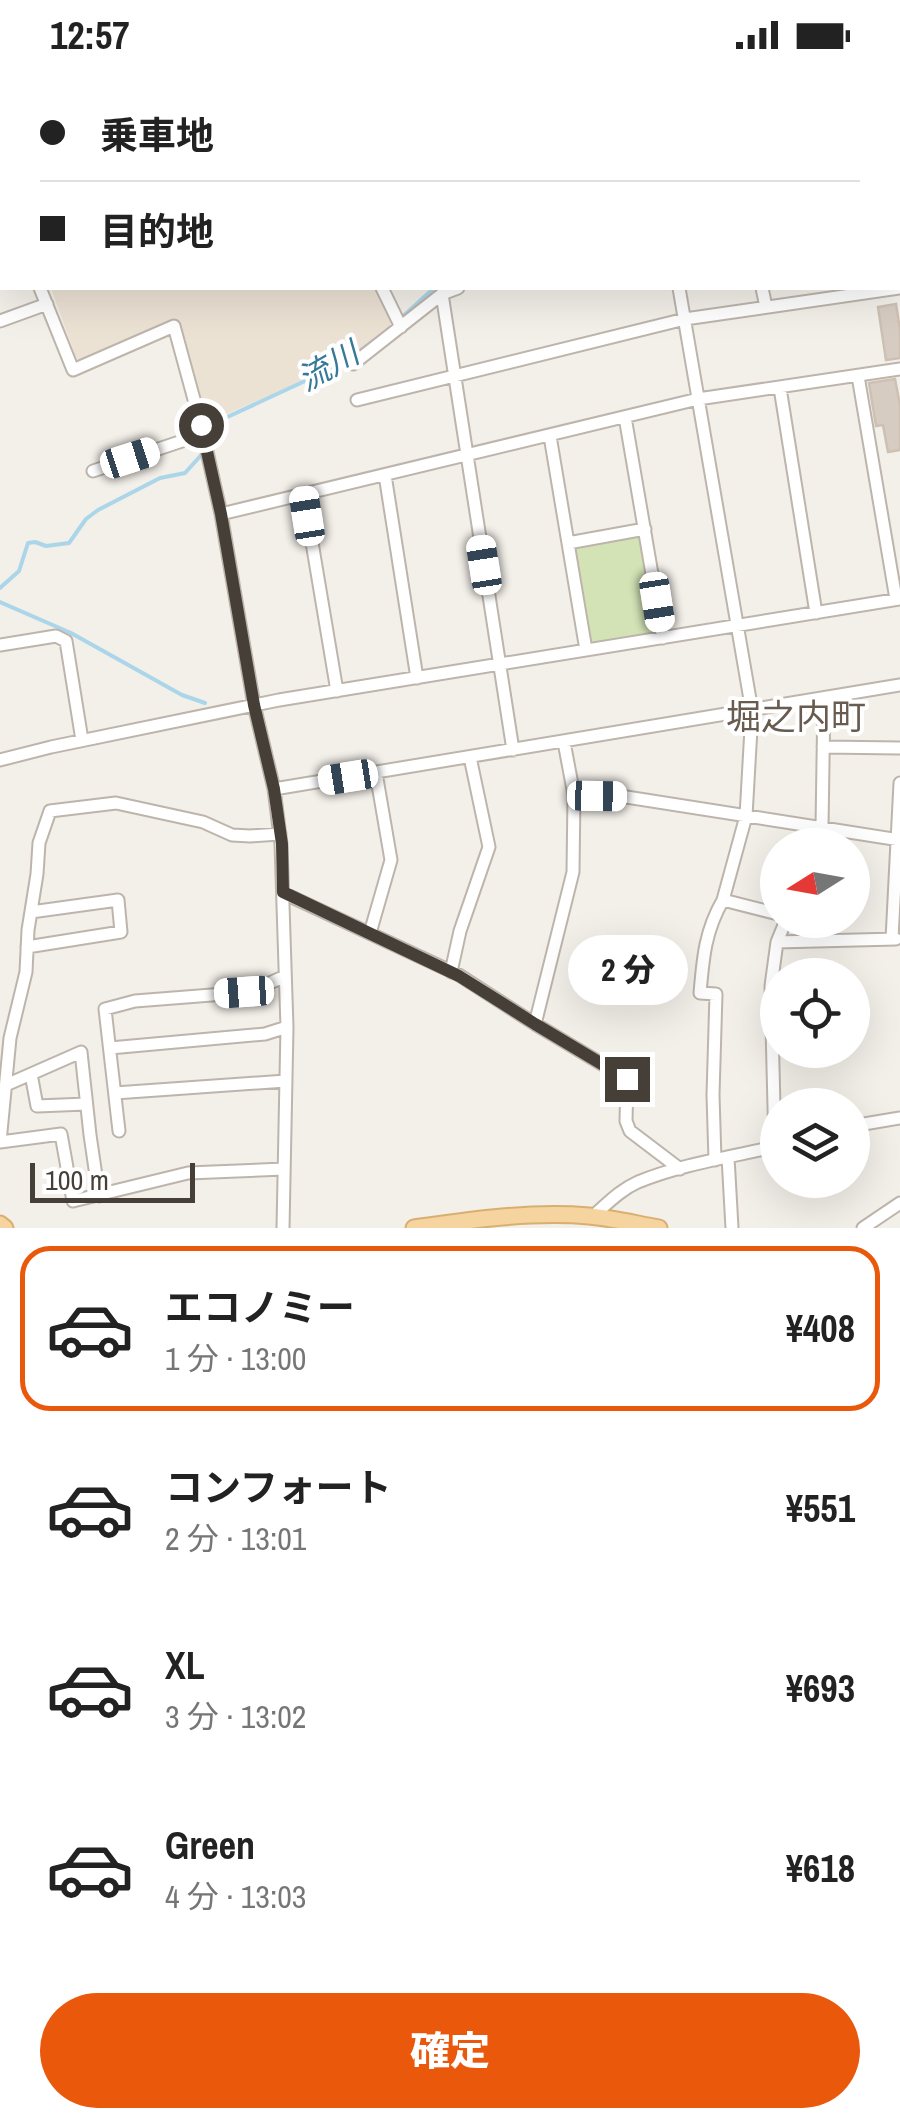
<!DOCTYPE html>
<html lang="ja">
<head>
<meta charset="utf-8">
<style>
	:root { --surface:#fff; --page:#f6f6f6; --text:#222; --muted:#767676; --line:#e0e0e0; --accent:#ea580c }
	body { margin:0; font-family:"Archivo Narrow","Noto Sans JP",sans-serif; background:var(--page); color:var(--text); height:100vh; display:flex; flex-direction:column; font-size:38px; white-space:nowrap }
	* { box-sizing:border-box; margin:0 }
	p { font-size:32px; color:var(--muted) }
	.icon { flex:none; width:55px; height:55px; fill:none; stroke:currentColor; stroke-width:2; stroke-linecap:round; stroke-linejoin:round }
	.map { position:relative; height:1158px; overflow:hidden }
	.side { display:flex; flex-direction:column; background:var(--surface); flex:1 }
	.side>* { flex:none }
	.banner { position:absolute; left:0px; top:0px; width:900px; height:220px; box-shadow:0 10px 40px #0002; display:grid; align-content:center; height:220px; padding:0 40px; background:var(--surface) }
	.needle { width:65px; rotate:259deg }
	.tools { position:absolute; left:760px; top:758px; display:grid; gap:20px }
	.tools a { display:grid; place-items:center; width:110px; height:110px; border-radius:50%; background:var(--surface); box-shadow:0 10px 40px #0002; font-size:50px }
	.scale { position:absolute; left:30px; bottom:25px; width:165px; box-sizing:border-box; padding-left:10px; border:5px solid #463f38; border-top:0; font-size:28px; line-height:35px; white-space:nowrap; color:#463f38; -webkit-text-stroke:8px #fff; paint-order:stroke }
	.end { position:absolute; width:45px; height:45px; margin:-22px; border:12px solid #463f38; background:#fff; box-shadow:0 0 0 5px #fff }
	.from { border-radius:50% }
	.bubble { position:absolute; height:70px; border-radius:35px; background:var(--surface); box-shadow:0 10px 40px #0002; font-size:32px; font-weight:800; line-height:70px; text-align:center }
	.car { position:absolute; width:30px; height:60px; margin:-30px -15px; border-radius:12px; box-shadow:0 0 8px 2px #0007; background:linear-gradient(#fff 24%,#345 0 40%,#fff 0 76%,#345 0 86%,#fff 0) }
	.banner b { display:flex; align-items:center; gap:35px; height:95px; font-size:38px }
	.banner b+b { border-top:2px solid var(--line) }
	.banner i { width:25px; height:25px; background:var(--text) }
	ul { padding:18px 0 0; list-style:none }
	li { display:flex; align-items:center; gap:30px; height:165px; margin:0 20px 15px; padding:0 20px; border:5px solid transparent; border-radius:30px }
	li div { flex:1 }
	li b { display:block; font-size:38px }
	li em { font-style:normal; font-weight:800 }
	li.selected { border-color:var(--accent) }
	li>.icon { width:90px; height:90px; stroke-width:1.5 }
	.cta { display:flex; gap:20px; margin-top:auto; padding:20px 40px }
	.cta a { flex:1; height:115px; border-radius:60px; background:var(--accent); color:#fff; font-size:40px; font-weight:800; line-height:115px; text-align:center }
	.status { display:flex; justify-content:space-between; align-items:center; height:70px; padding:0 50px; background:var(--surface); direction:ltr }
	.status svg { height:28px; fill:currentColor }
	.map>svg:first-child { display:block }
	.education { fill:#ebe2d4 }
	.green { fill:#d3e3b5 }
	.lines { fill:none; stroke-linecap:round; stroke-linejoin:round }
	.stream { stroke:#abd6ea; stroke-width:4 }
	.building { fill:#d6ccc2; stroke:#cec1b3; stroke-width:2.5 }
	.minor-casing { stroke:#bdb5ac; stroke-width:15 }
	.major-casing { stroke:#d9af70; stroke-width:19 }
	.minor { stroke:#fff; stroke-width:11 }
	.major { stroke:#f5d49f; stroke-width:15 }
	.route { stroke:#463f38; stroke-width:12 }
	.labels { text-anchor:middle; dominant-baseline:central; stroke-width:8; stroke-linejoin:round; paint-order:stroke }
	.water-label { font-size:32px; font-style:italic; fill:#367999; stroke:#fff }
	.quarter-label { font-size:35px; fill:#685c50; stroke:#fff }
</style>
</head>
<body>
<div class="status"><b>12:57</b><svg viewBox="0 0 49 12"><path d="M0 12V9h3v3zM5 12V6h3v6zM10 12V3h3v9zM15 12V0h3v12zM26 1h20v11H26zM47 4h2v5h-2z"/></svg></div>
<div class="map">
<svg width="900" height="1158" viewBox="0 0 900 1158">
	<rect width="100%" height="100%" fill="#f3efe9"/>
	<path class="education" d="M51,218H382L397,249L344,293L206,353L176,249L82,291L76,288Z"/>
	<path class="green" d="M645,459L663,568L586,580L568,473Z"/>
	<g class="lines">
		<path class="stream" d="M776,2L780,0
			M400,249L434,218
			M211,375L210,355L344,293L373,271
			M0,518L19,501L28,473L35,472L46,476L69,473L86,449L98,440L160,408L185,403L204,382
			M0,532L71,563L182,625L205,633"/>
	</g>
	<path class="building" d="M896,234L900,260V288L886,290L878,237Z
		M895,309L900,335V380L888,382L883,355L876,356L869,313Z"/>
	<g class="lines">
		<g class="minor-casing">
			<path id="minor" d="M7,0L8,2
				M104,0L105,2
				M202,0L204,2
				M281,0L282,2
				M406,0L408,2
				M580,0L582,2
				M891,0V2
				M28,2L34,0
				M126,2L129,0
				M456,2L460,0
				M647,2L650,0
				M809,2L814,0
				M0,14L2,13
				M898,44L900,59
				M0,97L2,102
				M0,113L2,111
				M0,148L2,151
				M40,218L73,300L174,256L201,355L221,444L254,635L274,719L281,774L287,957L283,1158
				M382,218L401,257
				M679,218L752,641L746,746L723,830L778,844
				M762,218L766,237
				M442,224L513,680
				M0,251L47,234
				M353,294L442,224L458,218
				M858,306L896,529
				M780,318L816,543
				M357,330L685,249L900,218
				M625,347L663,568
				M550,366L586,580
				M93,401L203,364
				M385,405L417,608
				M304,425L337,621
				M221,444L698,329L900,299
				M568,473L645,459
				M0,575L56,566L66,571L82,670
				M823,677L900,678
				M0,690L51,677L279,630L900,529
				M274,719L900,615
				M574,725L620,726L900,770
				M815,775L822,757L824,628
				M283,823L459,905L535,954L627,1009L626,1051L630,1061L680,1099
				M370,863L391,790L376,703
				M892,869L900,713
				M777,872L896,869
				M27,877L121,862L118,830L31,842
				M451,902L460,861L489,777L470,687
				M535,954L573,802L574,725L564,672
				M110,978L265,964L287,957
				M31,1004L37,1036L86,1034
				M6,1015L81,982L90,1065L99,1126
				M115,1023L286,1011
				M852,1056L900,1048
				M119,1061L105,939L135,931L250,922L285,906
				M0,1072L10,968L26,902L28,860L37,804L39,773L50,741L116,733L203,752L232,765L250,766L280,764
				M0,1072L61,1064L73,1131L188,1103L284,1099
				M775,1077L771,916L777,872L786,850
				M728,1087L732,1158
				M715,1090L713,1025L716,924L700,923C703,888 705,861 723,830
				M593,1146C607,1134 620,1120 638,1112C682,1094 731,1087 778,1076
				M863,1158L900,1133"/>
		</g>
		<g class="major-casing">
			<path id="major" d="M0,1154L5,1158
				M414,1158C471,1150 531,1141 589,1146C612,1148 636,1154 659,1158"/>
		</g>
		<use href="#minor" class="minor"/>
		<use href="#major" class="major"/>
	</g>
	<g class="lines">
		<path class="route" d="M201,355L221,444L254,635L274,719L282,774L283,822L459,906L535,954L627,1009"/>
	</g>
	<g class="labels">
		<g class="water-label">
			<text transform="translate(328 296) rotate(-30)">流川</text>
		</g>
		<g class="quarter-label">
			<text x="796" y="646">堀之内町</text>
		</g>
	</g>
</svg>
<div class="tools">
<a><svg class="needle" viewBox="-14 -14 28 28"><path d="M0-13l5 13h-10z" fill="#e53935"/><path d="M0 13l5-13h-10z" fill="#767676"/></svg></a>
<a><svg class="icon" aria-label="locate" viewBox="0 0 24 24"><circle cx="12" cy="12" r="6"/><path d="M12 2v4M12 18v4M2 12h4M18 12h4"/></svg></a>
<a><svg class="icon" aria-label="layers" viewBox="0 0 24 24"><path d="M12 4l9 5-9 5-9-5zM3 14l9 5 9-5"/></svg></a>
</div>
<div class="scale">100 m</div>
<i class="end from" style="left:201px;top:355px"></i>
<i class="end" style="left:627px;top:1009px"></i>
<div class="bubble" style="left:568px;top:865px;width:120px">2 分</div>
<i class="car" style="left:130px;top:388px;rotate:72deg"></i>
<i class="car" style="left:307px;top:446px;rotate:351deg"></i>
<i class="car" style="left:484px;top:495px;rotate:351deg"></i>
<i class="car" style="left:657px;top:532px;rotate:171deg"></i>
<i class="car" style="left:348px;top:707px;rotate:261deg"></i>
<i class="car" style="left:597px;top:726px;rotate:91deg"></i>
<i class="car" style="left:244px;top:922px;rotate:266deg"></i>
<div class="banner">
<b><i class="from"></i>乗車地</b>
<b><i></i>目的地</b>
</div>
</div>
<section class="side">
<ul>
<li class="selected"><svg class="icon" aria-label="car" viewBox="0 0 24 24"><path d="M5 17H2v-5l4-1 3-4h7l3 4 3 1v5h-3M9 17h6M6 11h13"/><circle cx="7" cy="17" r="2"/><circle cx="17" cy="17" r="2"/></svg><div><b>エコノミー</b><p>1 分 · 13:00</p></div><em>¥408</em></li>
<li><svg class="icon" aria-label="car" viewBox="0 0 24 24"><path d="M5 17H2v-5l4-1 3-4h7l3 4 3 1v5h-3M9 17h6M6 11h13"/><circle cx="7" cy="17" r="2"/><circle cx="17" cy="17" r="2"/></svg><div><b>コンフォート</b><p>2 分 · 13:01</p></div><em>¥551</em></li>
<li><svg class="icon" aria-label="car" viewBox="0 0 24 24"><path d="M5 17H2v-5l4-1 3-4h7l3 4 3 1v5h-3M9 17h6M6 11h13"/><circle cx="7" cy="17" r="2"/><circle cx="17" cy="17" r="2"/></svg><div><b>XL</b><p>3 分 · 13:02</p></div><em>¥693</em></li>
<li><svg class="icon" aria-label="car" viewBox="0 0 24 24"><path d="M5 17H2v-5l4-1 3-4h7l3 4 3 1v5h-3M9 17h6M6 11h13"/><circle cx="7" cy="17" r="2"/><circle cx="17" cy="17" r="2"/></svg><div><b>Green</b><p>4 分 · 13:03</p></div><em>¥618</em></li>
</ul>
<div class="cta"><a>確定</a></div>
</section>
</body>
</html>
